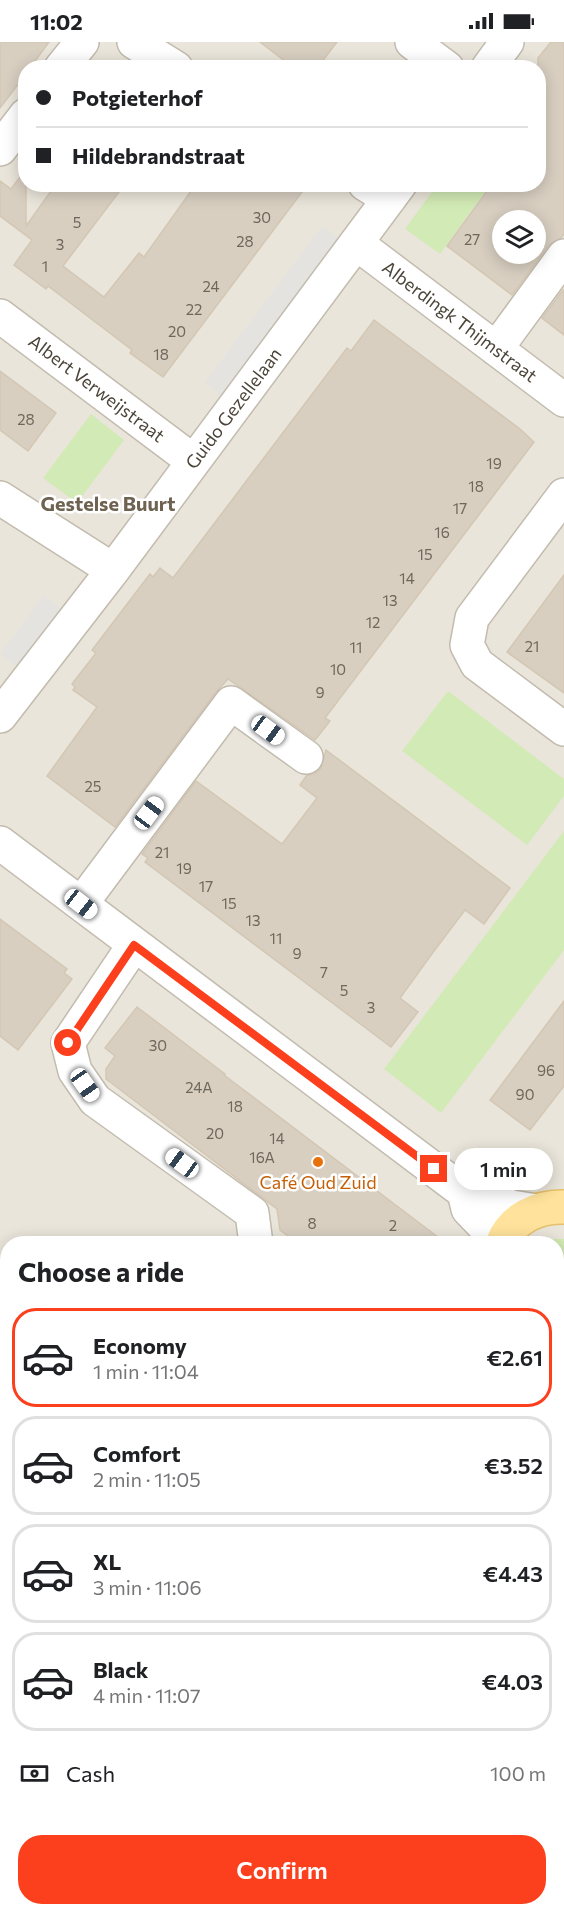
<!DOCTYPE html>
<html lang="en">
<head>
<meta charset="utf-8">
<style>
	:root { --surface:#fff; --page:#f6f6f6; --text:#202124; --muted:#757577; --line:#e0e0e0; --accent:#fc3f1d }
	body { margin:0; font-family:Commissioner,sans-serif; background:var(--page); color:var(--text); height:100vh; display:flex; flex-direction:column; font-size:22px; white-space:nowrap }
	* { box-sizing:border-box; margin:0 }
	p { font-size:20px; color:var(--muted) }
	.icon { flex:none; width:33px; height:33px; fill:none; stroke:currentColor; stroke-width:2; stroke-linecap:round; stroke-linejoin:round }
	.map { position:relative; flex:1; overflow:hidden }
	.details { position:absolute; left:0px; top:1194px; width:564px; height:680px; display:flex; flex-direction:column; background:var(--surface); border-radius:24px 24px 0 0; box-shadow:0 3px 15px #0003 }
	.details>* { flex:none }
	.top-card { position:absolute; left:18px; top:18px; width:528px; height:132px; border-radius:24px; box-shadow:0 3px 15px #0003; display:grid; align-content:center; height:132px; padding:0 18px; background:var(--surface) }
	.controls { position:absolute; left:492px; top:168px; display:grid; gap:12px }
	.controls a { display:grid; place-items:center; width:54px; height:54px; border-radius:50%; background:var(--surface); box-shadow:0 3px 15px #0003; font-size:30px }
	.end { position:absolute; width:27px; height:27px; margin:-14px; border:8px solid #fc3f1d; background:#fff; box-shadow:0 0 0 3px #fff }
	.from { border-radius:50% }
	.bubble { position:absolute; height:42px; border-radius:21px; background:var(--surface); box-shadow:0 3px 15px #0003; font-size:20px; font-weight:600; line-height:42px; text-align:center }
	.car { position:absolute; width:18px; height:36px; margin:-18px -9px; border-radius:8px; box-shadow:0 0 4px 2px #0007; background:linear-gradient(#fff 24%,#345 0 40%,#fff 0 76%,#345 0 86%,#fff 0) }
	.top-card b { display:flex; align-items:center; gap:21px; height:57px; font-size:22px }
	.top-card b+b { border-top:2px solid var(--line) }
	.top-card i { width:15px; height:15px; background:var(--text) }
	ul { padding:0; list-style:none }
	li { display:flex; align-items:center; gap:18px; height:99px; margin:0 12px 9px; padding:0 6px; border:3px solid var(--line); border-radius:24px }
	li div { flex:1 }
	li b { display:block; font-size:22px }
	li em { font-style:normal; font-weight:600 }
	li.selected { border-color:var(--accent) }
	li>.icon { width:54px; height:54px; stroke-width:1.5 }
	h2 { padding:0 18px; font-size:27px; line-height:72px }
	.pay { display:flex; align-items:center; gap:15px; height:66px; padding:0 18px; font-size:22px }
	.pay p { margin-inline-start:auto }
	.button { display:flex; gap:12px; margin-top:auto; padding:12px 18px }
	.button a { flex:1; height:69px; border-radius:24px; background:var(--accent); color:#fff; font-size:24px; font-weight:600; line-height:69px; text-align:center }
	.status { display:flex; justify-content:space-between; align-items:center; height:42px; padding:0 30px; background:var(--surface); direction:ltr }
	.status svg { height:16px; fill:currentColor }
	.map>svg:first-child { display:block }
	.residential { fill:#eae5da; fill-rule:evenodd }
	.green { fill:#d2eab5 }
	.parking { fill:#e5e3e0 }
	.water { fill:#a9d4f2 }
	.building { fill:#d8cfc1; stroke:#d3c7b4; stroke-width:1.5; fill-rule:evenodd }
	.lines { fill:none; stroke-linecap:round; stroke-linejoin:round }
	.minor-casing { stroke:#c2bbae; stroke-width:36 }
	.major-casing { stroke:#e6c16a; stroke-width:36 }
	.minor { stroke:#fff; stroke-width:33 }
	.major { stroke:#ffe39c; stroke-width:33 }
	.route { stroke:#fc3f1d; stroke-width:8 }
	.food-dot { fill:#e8710a; stroke:#fff; stroke-width:2 }
	.labels { text-anchor:middle; dominant-baseline:central; stroke-width:5; stroke-linejoin:round; paint-order:stroke }
	.number-label { font-size:15px; fill:#6e675b }
	.street-label { font-size:18px; fill:#4b4439; stroke:#fff }
	.food-label { font-size:18px; fill:#c56008; stroke:#fff }
	.neighbourhood-label { font-size:20px; font-weight:bold; fill:#6e6250; stroke:#fff }
</style>
</head>
<body>
<div class="status"><b>11:02</b><svg viewBox="0 0 49 12"><path d="M0 12V9h3v3zM5 12V6h3v6zM10 12V3h3v9zM15 12V0h3v12zM26 1h20v11H26zM47 4h2v5h-2z"/></svg></div>
<div class="map">
<svg width="564" height="1873" viewBox="0 0 564 1873">
	<rect width="100%" height="100%" fill="#f6f3ec"/>
	<path class="residential" d="M0,0H564V1873H356L361,1866H556V1202H8L7,1568L0,1563ZM26,26H538V142H26ZM502,178H536V212H502Z"/>
	<path class="green" d="M437,143H490L440,212L405,187Z
		M91,372L124,398L77,461L43,436Z
		M448,649L564,737V754L527,803L402,709Z
		M564,789V908L441,1071L384,1027Z
		M552,1197H564V1257H557L556,1202L541,1201Z
		M564,1416V1525L557,1535V1426Z
		M557,1726L564,1732V1873H507L497,1866H556Z
		M111,1866H168L163,1873H105Z
		M234,1866H308L303,1873H229Z"/>
	<path class="parking" d="M322,184L341,198L223,355L204,341Z
		M44,553L63,568L19,626L0,612Z"/>
	<path class="water" d="M564,1336V1416L557,1426V1346Z
		M168,1866H234L229,1873H163Z"/>
	<path class="building" d="M0,0H49L30,26H26V32L0,66Z
		M260,0H337L317,26H294Z
		M551,0H564V192L561,196L549,203L512,253L447,204L492,142H538V16ZM502,178H536V212H502Z
		M26,127V184L56,142H125L63,224L104,255L139,211L144,215L196,142H308L163,335L130,311L132,308L48,244L46,247L14,223L32,198L0,174V139L11,147Z
		M563,248L564,249V293L542,276Z
		M374,278L520,387L534,400L325,676L330,679L315,698L228,637L216,650L115,785L47,734L97,665L73,648L75,645L72,642L96,611L92,608L150,532L153,535L160,526L173,536L347,306L351,309Z
		M0,329L56,371L28,409L0,388Z
		M564,533V651L507,610Z
		M326,708L510,846L484,882L465,868L434,909L400,956L418,970L391,1005L145,820L148,816L142,812L196,739L282,802L317,756L300,743L307,733L314,732L321,726Z
		M0,877L67,927L64,931L72,937L18,1008L0,994Z
		M564,959V1044L530,1088L490,1058Z
		M137,965L225,1032L224,1033L447,1202H299L280,1188L277,1167L106,1037V1027L115,1014L105,1006Z"/>
	<g class="lines">
		<g class="minor-casing">
			<path id="minor" d="M134,0L176,26
				M412,0L447,26
				M61,26L82,0
				M488,26L507,0
				M0,107L26,73
				M365,142L389,157
				M356,201L564,358
				M0,274L193,419
				M496,307L564,214
				M564,453L472,576L467,603L477,622L564,687
				M0,456L113,528
				M0,674L113,528L400,142
				M0,801L464,1150H484L497,1159L512,1165L536,1169
				M81,862L231,661L306,715
				M134,903L68,1001L75,1029L95,1058L252,1171L256,1202
				M464,1150L468,1167L491,1191L495,1202
				M556,1552L564,1543
				M0,1598L8,1603
				M0,1841L8,1831
				M316,1873L322,1866"/>
		</g>
		<g class="major-casing">
			<path id="major" d="M502,1202C512,1176 538,1164 564,1165
				M556,1288L564,1289
				M61,1873L69,1866"/>
		</g>
		<use href="#minor" class="minor"/>
		<use href="#major" class="major"/>
	</g>
	<g class="lines">
		<path class="route" d="M68,1001L134,903L434,1127"/>
	</g>
	<circle class="food-dot" cx="318" cy="1120" r="6"/>
	<g class="labels">
		<g class="number-label">
			<text x="262" y="175">30</text>
			<text x="77" y="180">5</text>
			<text x="472" y="197">27</text>
			<text x="245" y="199">28</text>
			<text x="60" y="202">3</text>
			<text x="45" y="224">1</text>
			<text x="211" y="244">24</text>
			<text x="194" y="267">22</text>
			<text x="177" y="289">20</text>
			<text x="161" y="312">18</text>
			<text x="26" y="377">28</text>
			<text x="494" y="421">19</text>
			<text x="476" y="444">18</text>
			<text x="460" y="466">17</text>
			<text x="442" y="490">16</text>
			<text x="425" y="512">15</text>
			<text x="407" y="536">14</text>
			<text x="390" y="558">13</text>
			<text x="373" y="580">12</text>
			<text x="532" y="604">21</text>
			<text x="356" y="605">11</text>
			<text x="338" y="627">10</text>
			<text x="320" y="650">9</text>
			<text x="93" y="744">25</text>
			<text x="162" y="810">21</text>
			<text x="184" y="826">19</text>
			<text x="206" y="844">17</text>
			<text x="229" y="861">15</text>
			<text x="253" y="878">13</text>
			<text x="276" y="896">11</text>
			<text x="297" y="911">9</text>
			<text x="324" y="930">7</text>
			<text x="344" y="948">5</text>
			<text x="371" y="965">3</text>
			<text x="158" y="1003">30</text>
			<text x="546" y="1028">96</text>
			<text x="199" y="1045">24A</text>
			<text x="525" y="1052">90</text>
			<text x="235" y="1064">18</text>
			<text x="215" y="1091">20</text>
			<text x="277" y="1096">14</text>
			<text x="262" y="1115">16A</text>
			<text x="312" y="1181">8</text>
			<text x="393" y="1183">2</text>
		</g>
		<g class="street-label">
			<text transform="translate(460 279) rotate(37)">Alberdingk Thijmstraat</text>
			<text transform="translate(97 346) rotate(37)">Albert Verweijstraat</text>
			<text transform="translate(233 366) rotate(-53)">Guido Gezellelaan</text>
		</g>
		<g class="food-label">
			<text x="318" y="1140">Café Oud Zuid</text>
		</g>
		<g class="neighbourhood-label">
			<text x="108" y="461">Gestelse Buurt</text>
		</g>
	</g>
</svg>
<div class="controls">
<a><svg class="icon" aria-label="layers" viewBox="0 0 24 24"><path d="M12 4l9 5-9 5-9-5zM3 14l9 5 9-5"/></svg></a>
</div>
<i class="end from" style="left:68px;top:1001px"></i>
<i class="end" style="left:434px;top:1127px"></i>
<div class="bubble" style="left:454px;top:1106px;width:99px">1 min</div>
<i class="car" style="left:268px;top:688px;rotate:126deg"></i>
<i class="car" style="left:149px;top:771px;rotate:37deg"></i>
<i class="car" style="left:81px;top:862px;rotate:128deg"></i>
<i class="car" style="left:85px;top:1043px;rotate:145deg"></i>
<i class="car" style="left:182px;top:1121px;rotate:306deg"></i>
<div class="top-card">
<b><i class="from"></i>Potgieterhof</b>
<b><i></i>Hildebrandstraat</b>
</div>
<section class="details">
<h2>Choose a ride</h2>
<ul>
<li class="selected"><svg class="icon" aria-label="car" viewBox="0 0 24 24"><path d="M5 17H2v-5l4-1 3-4h7l3 4 3 1v5h-3M9 17h6M6 11h13"/><circle cx="7" cy="17" r="2"/><circle cx="17" cy="17" r="2"/></svg><div><b>Economy</b><p>1 min · 11:04</p></div><em>€2.61</em></li>
<li><svg class="icon" aria-label="car" viewBox="0 0 24 24"><path d="M5 17H2v-5l4-1 3-4h7l3 4 3 1v5h-3M9 17h6M6 11h13"/><circle cx="7" cy="17" r="2"/><circle cx="17" cy="17" r="2"/></svg><div><b>Comfort</b><p>2 min · 11:05</p></div><em>€3.52</em></li>
<li><svg class="icon" aria-label="car" viewBox="0 0 24 24"><path d="M5 17H2v-5l4-1 3-4h7l3 4 3 1v5h-3M9 17h6M6 11h13"/><circle cx="7" cy="17" r="2"/><circle cx="17" cy="17" r="2"/></svg><div><b>XL</b><p>3 min · 11:06</p></div><em>€4.43</em></li>
<li><svg class="icon" aria-label="car" viewBox="0 0 24 24"><path d="M5 17H2v-5l4-1 3-4h7l3 4 3 1v5h-3M9 17h6M6 11h13"/><circle cx="7" cy="17" r="2"/><circle cx="17" cy="17" r="2"/></svg><div><b>Black</b><p>4 min · 11:07</p></div><em>€4.03</em></li>
</ul>
<div class="pay"><svg class="icon" aria-label="cash" viewBox="0 0 24 24"><path d="M3 7h18v10H3z"/><circle cx="12" cy="12" r="2"/></svg>Cash<p>100 m</p></div>
<div class="button"><a>Confirm</a></div>
</section>
</div>
</body>
</html>
